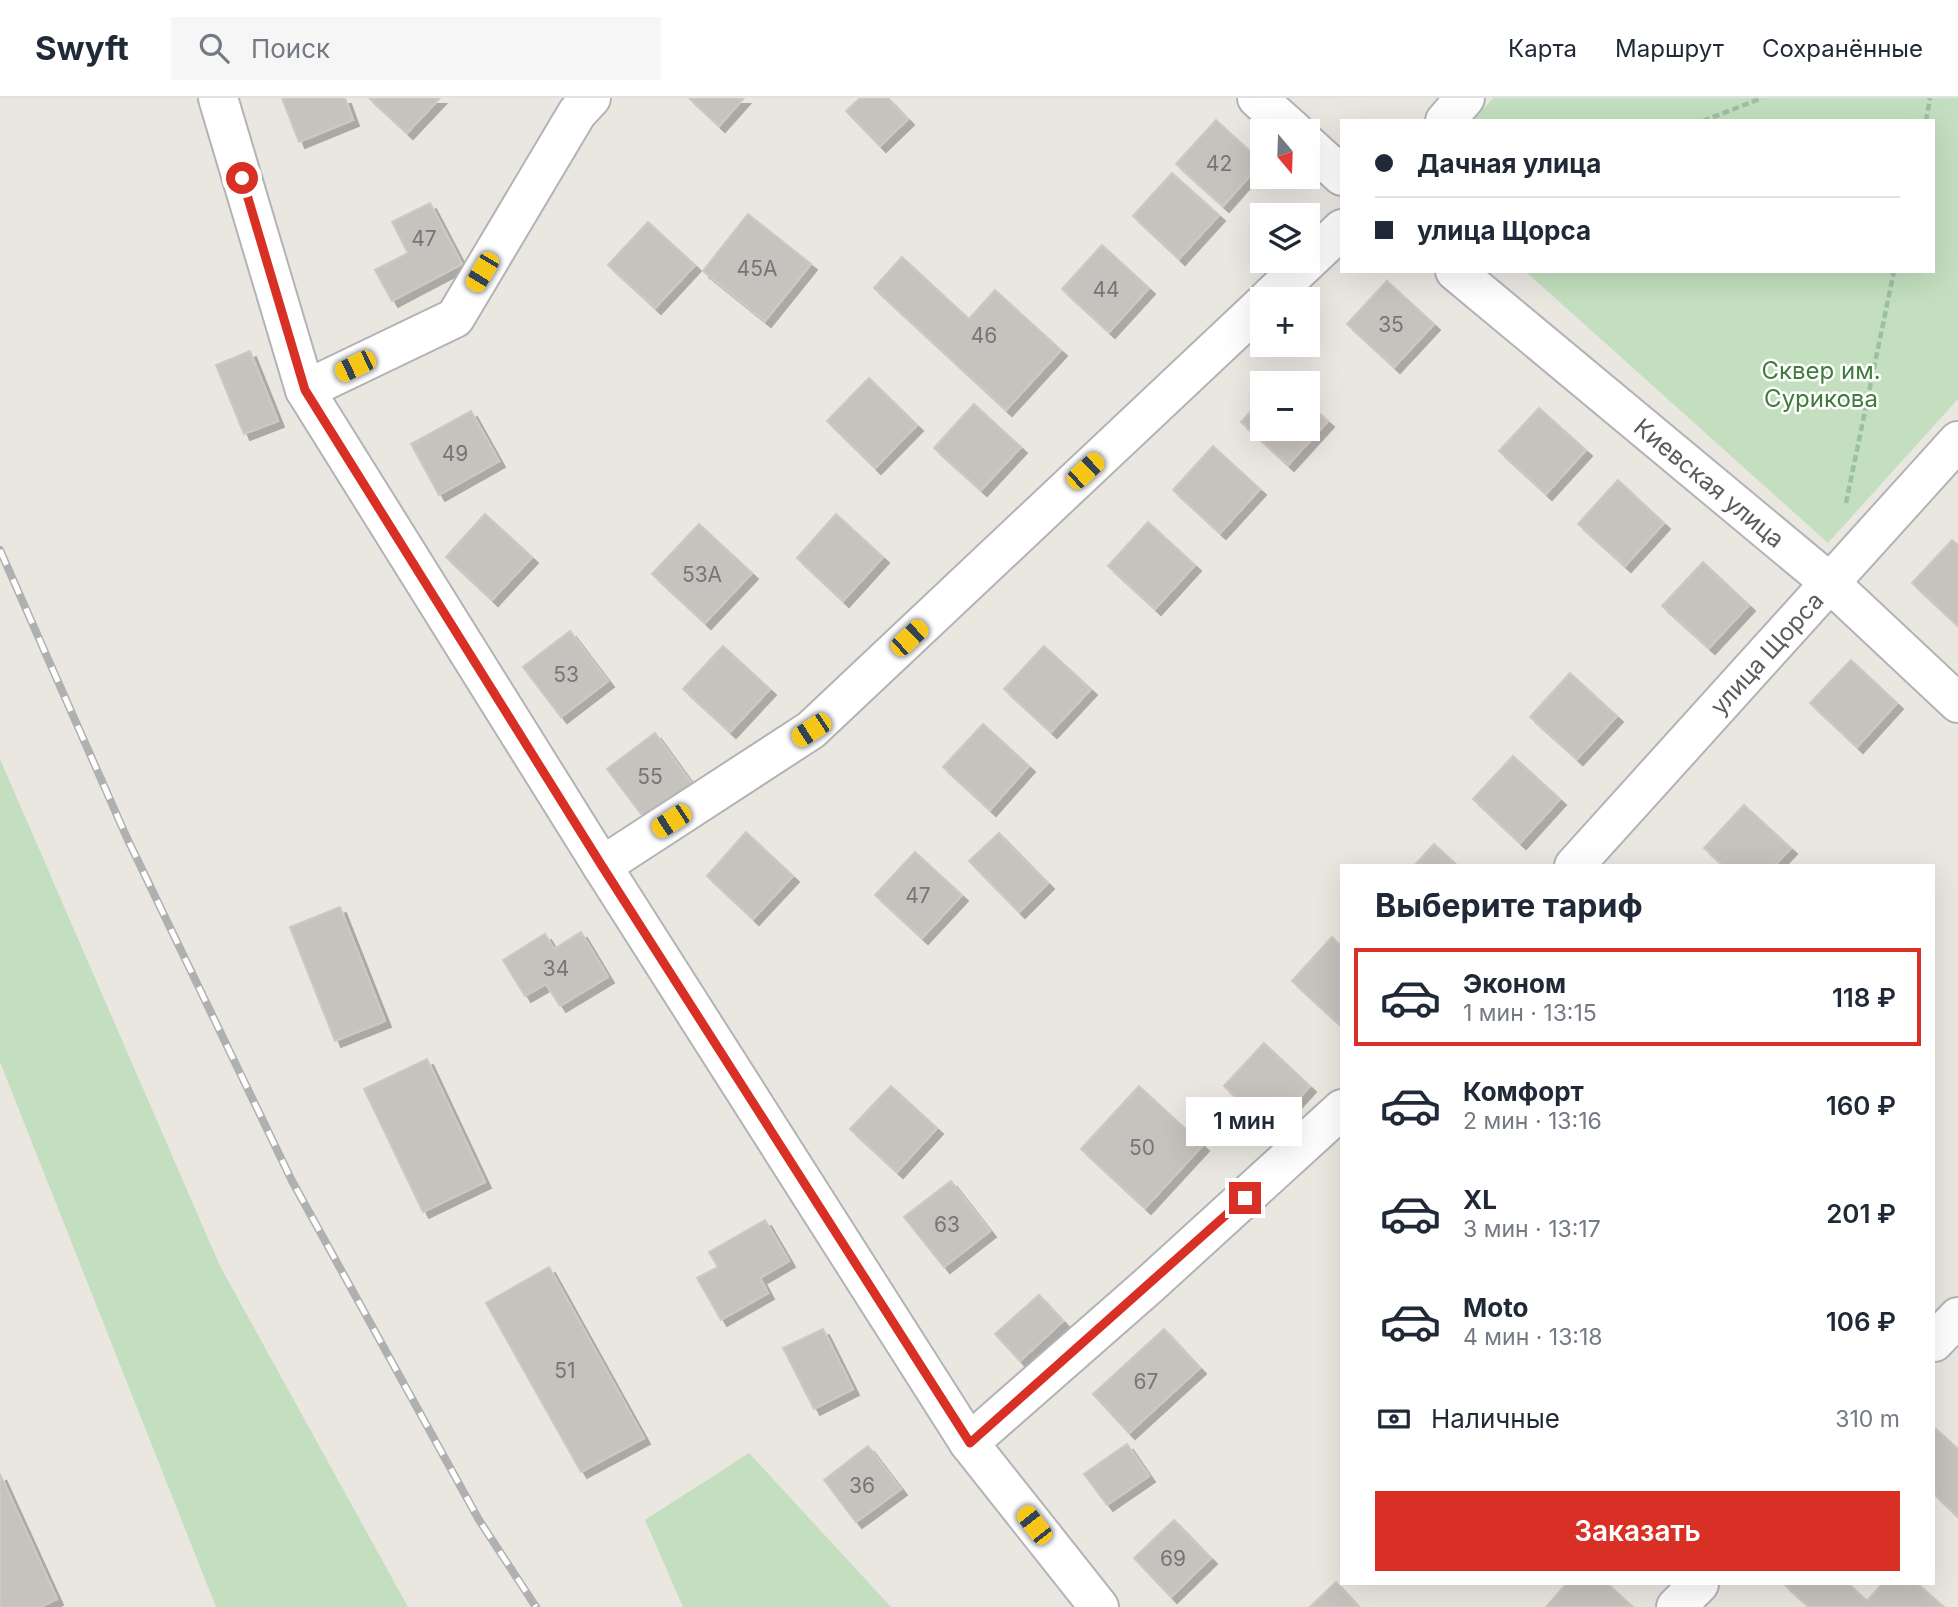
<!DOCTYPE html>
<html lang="ru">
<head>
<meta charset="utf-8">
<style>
	:root { --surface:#fff; --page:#f6f6f7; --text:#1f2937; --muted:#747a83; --line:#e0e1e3; --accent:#d93025 }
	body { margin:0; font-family:Inter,sans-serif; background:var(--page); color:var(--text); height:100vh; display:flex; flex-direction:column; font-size:26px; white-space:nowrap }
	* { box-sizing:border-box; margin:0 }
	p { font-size:23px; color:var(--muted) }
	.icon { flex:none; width:38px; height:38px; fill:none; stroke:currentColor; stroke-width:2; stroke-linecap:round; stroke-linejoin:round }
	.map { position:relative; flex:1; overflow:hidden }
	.drawer { position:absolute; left:1340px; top:766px; width:595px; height:721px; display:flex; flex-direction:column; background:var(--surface); border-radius:0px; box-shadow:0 7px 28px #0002 }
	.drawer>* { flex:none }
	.hud { position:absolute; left:1340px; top:21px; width:595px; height:154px; border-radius:0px; box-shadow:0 7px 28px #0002; display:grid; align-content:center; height:154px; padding:0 35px; background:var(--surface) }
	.needle { width:46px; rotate:161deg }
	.buttons { position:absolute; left:1250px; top:21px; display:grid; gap:14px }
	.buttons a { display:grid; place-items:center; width:70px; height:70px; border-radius:0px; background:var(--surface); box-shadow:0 7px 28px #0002; font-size:35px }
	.end { position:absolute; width:32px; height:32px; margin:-16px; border:9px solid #d93025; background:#fff; box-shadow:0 0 0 4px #fff }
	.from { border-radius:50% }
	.bubble { position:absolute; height:49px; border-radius:0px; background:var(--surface); box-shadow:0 7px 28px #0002; font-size:23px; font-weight:600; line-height:49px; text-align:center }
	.car { position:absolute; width:21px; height:42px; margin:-21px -10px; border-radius:9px; box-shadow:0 0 5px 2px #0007; background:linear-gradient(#f5c518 24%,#345 0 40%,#f5c518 0 76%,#345 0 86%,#f5c518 0) }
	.hud b { display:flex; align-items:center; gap:24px; height:66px; font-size:26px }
	.hud b+b { border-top:2px solid var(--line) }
	.hud i { width:18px; height:18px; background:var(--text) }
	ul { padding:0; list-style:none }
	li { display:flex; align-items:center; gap:21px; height:98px; margin:0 14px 10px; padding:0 21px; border:4px solid transparent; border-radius:0px }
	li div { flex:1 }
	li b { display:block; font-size:26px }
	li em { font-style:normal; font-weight:600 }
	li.on { border-color:var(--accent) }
	li>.icon { width:63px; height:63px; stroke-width:1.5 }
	h2 { padding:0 35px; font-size:32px; line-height:84px }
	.pay { display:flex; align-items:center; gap:18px; height:77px; padding:0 35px; font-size:26px }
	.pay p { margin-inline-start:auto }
	.primary-button { display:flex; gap:14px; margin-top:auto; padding:14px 35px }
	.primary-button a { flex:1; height:80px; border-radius:0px; background:var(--accent); color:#fff; font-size:28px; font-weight:600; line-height:80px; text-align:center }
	header { display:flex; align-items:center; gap:42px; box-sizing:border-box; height:98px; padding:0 35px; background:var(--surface); border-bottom:2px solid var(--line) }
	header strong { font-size:33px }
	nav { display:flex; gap:38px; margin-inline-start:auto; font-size:24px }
	.search { width:490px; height:63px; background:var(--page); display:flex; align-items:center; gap:18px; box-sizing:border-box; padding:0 24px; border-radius:0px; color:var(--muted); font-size:26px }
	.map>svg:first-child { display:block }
	.green { fill:#c3dfbf }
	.building { fill:#c6c2bd; stroke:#cec8c0; stroke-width:2; filter:url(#shadow) }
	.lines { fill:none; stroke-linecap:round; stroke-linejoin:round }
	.minor-casing { stroke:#b1b3b7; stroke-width:42 }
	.path { stroke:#9bc1a2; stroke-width:4.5; stroke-dasharray:7 3.5; stroke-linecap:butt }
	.minor { stroke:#fff; stroke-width:38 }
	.rail-casing { stroke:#afb0b0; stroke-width:8 }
	.rail { stroke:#fff; stroke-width:5; stroke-dasharray:16; stroke-linecap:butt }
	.route { stroke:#d93025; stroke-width:9 }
	.labels { text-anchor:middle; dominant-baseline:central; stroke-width:5; stroke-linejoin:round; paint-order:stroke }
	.number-label { font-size:21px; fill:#747677 }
	.park-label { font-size:24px; fill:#407b3d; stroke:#fff }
	.street-label { font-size:24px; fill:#595d60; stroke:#fff }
</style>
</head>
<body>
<header>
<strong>Swyft</strong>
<div class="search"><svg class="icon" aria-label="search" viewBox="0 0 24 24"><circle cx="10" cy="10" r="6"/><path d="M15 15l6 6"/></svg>Поиск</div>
<nav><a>Карта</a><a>Маршрут</a><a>Сохранённые</a></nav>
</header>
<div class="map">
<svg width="1958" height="1509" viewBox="0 0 1958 1509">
	<defs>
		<filter id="shadow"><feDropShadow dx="6" dy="6" stdDeviation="0" flood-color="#0004"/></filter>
	</defs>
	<rect width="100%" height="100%" fill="#eae7e1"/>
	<path class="green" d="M1493,0H1958V301L1828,445L1525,173H1934V23H1473Z
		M0,661L220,1168L408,1509H216L0,964Z
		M749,1355L891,1509H683L645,1422Z"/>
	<path class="building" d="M282,0H345L353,22L299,44Z
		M369,0H440L407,35Z
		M689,0H744L719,28Z
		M860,0H888L908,21L880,48L846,13Z
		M1216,22L1262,64L1223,108L1176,66Z
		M1172,75L1219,117L1179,161L1133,118Z
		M430,105L462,166L392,203L375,172L408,155L392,124Z
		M748,116L811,166L765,223L703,173Z
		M648,124L695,167L655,210L608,167Z
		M1102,147L1149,190L1109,234L1062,191Z
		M902,159L969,221L995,192L1061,252L1006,312L874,190Z
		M1387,183L1434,226L1394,269L1347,226Z
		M250,253L278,323L244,336L216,267Z
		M869,280L917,327L875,370L827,323Z
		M1262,301V331H1307V304L1328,323L1288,367L1241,324Z
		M974,306L1021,349L981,392L934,350Z
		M1539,310L1586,352L1546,396L1499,353Z
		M471,313L499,363L439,397L411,346Z
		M1213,348L1260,391L1220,435L1173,392Z
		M1618,382L1664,425L1625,468L1578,426Z
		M485,416L532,459L492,502L446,459Z
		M836,416L883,459L843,503L797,460Z
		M1148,424L1195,467L1155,511L1108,468Z
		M699,426L752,475L705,525L652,476Z
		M1952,442L1958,447V528L1912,485Z
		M1703,464L1749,507L1709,550L1662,508Z
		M570,533L608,583L561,619L523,569Z
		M723,548L770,591L730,634L683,591Z
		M1044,548L1091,591L1051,634L1004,591Z
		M1851,562L1897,605L1857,649L1810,605Z
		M1570,575L1617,618L1577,661L1530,619Z
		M983,626L1029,668L990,712L943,669Z
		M655,635L692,686L645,721L607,671Z
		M1513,658L1560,701L1520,745L1473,701Z
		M1744,707L1791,750L1774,768H1724L1704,750Z
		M746,734L793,778L753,821L707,778Z
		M999,735L1048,785L1019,814L969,763Z
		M1434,746L1458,768H1414Z
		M915,754L962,797L922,840L875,797Z
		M340,809L385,923L335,943L290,829Z
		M581,834L608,879L560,908L546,886L525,898L503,862L545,836L554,851Z
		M1332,839L1342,849V922L1339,926L1292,883Z
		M1264,945L1310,988L1270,1032L1224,988Z
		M427,961L485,1084L423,1114L364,991Z
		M891,988L937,1030L897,1074L850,1031Z
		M1139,988L1203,1047L1145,1110L1081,1051Z
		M951,1083L990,1133L944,1169L904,1119Z
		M765,1122L789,1163L760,1180L768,1195L721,1222L697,1180L718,1169L709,1154Z
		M549,1169L644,1340L581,1374L486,1205Z
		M1039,1197L1063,1223L1020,1263L995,1236Z
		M823,1231L853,1291L814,1311L783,1250Z
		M1164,1231L1200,1270L1129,1335L1093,1296Z
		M1934,1329L1958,1351V1419L1934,1396Z
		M1127,1346L1149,1378L1107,1407L1084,1376Z
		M868,1348L901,1391L856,1424L824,1382Z
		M0,1376L57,1501L40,1509H0Z
		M1174,1422L1211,1460L1171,1499L1134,1460Z
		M1336,1484L1359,1509H1310Z
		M1566,1486H1608L1632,1508L1546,1509Z
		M1784,1486H1849L1867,1503L1882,1486H1918L1944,1509H1809Z"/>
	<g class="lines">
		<g class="minor-casing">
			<g id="minor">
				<path d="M218,0L305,292L602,768L969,1345L1099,1509"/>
				<path d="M1257,0L1294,33"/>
				<path d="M1445,23L1465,0"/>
				<path d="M1307,46L1342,78"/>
				<path id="s1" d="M1455,173L1829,484L1958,605"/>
				<path d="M1268,201L1342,131"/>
				<path d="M305,292L455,220L577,15L591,0"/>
				<path d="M602,768L811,632L1262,207"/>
				<path id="s2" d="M1574,768L1958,343"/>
				<path d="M1934,1244L1958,1219"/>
				<path d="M969,1345L1148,1188L1342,1011"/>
				<path d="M1676,1509L1699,1486"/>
			</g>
		</g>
		<path class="path" d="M1703,23L1762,0
			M1926,23L1930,0
			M1846,405L1894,173"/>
		<use href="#minor" class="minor"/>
		<g class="rail-casing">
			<path id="rail" d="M0,452L127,740L292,1083L479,1422L536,1509"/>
		</g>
		<use href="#rail" class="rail"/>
	</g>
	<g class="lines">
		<path class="route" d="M242,80L305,292L602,768L970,1345L1245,1100"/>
	</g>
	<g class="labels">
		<g class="number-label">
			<text x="1219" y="65">42</text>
			<text x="424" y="140">47</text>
			<text x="757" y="170">45А</text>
			<text x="1106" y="191">44</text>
			<text x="1391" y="226">35</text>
			<text x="984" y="237">46</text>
			<text x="455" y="355">49</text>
			<text x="702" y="476">53А</text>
			<text x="566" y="576">53</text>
			<text x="650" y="678">55</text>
			<text x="918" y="797">47</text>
			<text x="556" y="870">34</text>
			<text x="1142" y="1049">50</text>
			<text x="947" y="1126">63</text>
			<text x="565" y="1272">51</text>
			<text x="1146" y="1283">67</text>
			<text x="862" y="1387">36</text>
			<text x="1173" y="1460">69</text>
		</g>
		<g class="park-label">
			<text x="1821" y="272">Сквер им.<tspan x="1821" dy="28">Сурикова</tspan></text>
		</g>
		<g class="street-label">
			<text stroke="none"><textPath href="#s1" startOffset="331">Киевская улица</textPath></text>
			<text stroke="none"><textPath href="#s2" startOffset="287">улица Щорса</textPath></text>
		</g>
	</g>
</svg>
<div class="buttons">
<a><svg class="needle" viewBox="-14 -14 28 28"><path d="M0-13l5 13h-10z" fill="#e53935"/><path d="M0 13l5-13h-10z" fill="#747a83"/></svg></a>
<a><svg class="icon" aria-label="layers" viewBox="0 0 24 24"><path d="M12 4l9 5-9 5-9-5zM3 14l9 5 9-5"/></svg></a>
<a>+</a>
<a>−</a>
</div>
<i class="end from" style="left:242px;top:80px"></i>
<i class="end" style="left:1245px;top:1100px"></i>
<div class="bubble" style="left:1186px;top:999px;width:116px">1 мин</div>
<i class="car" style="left:482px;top:174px;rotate:211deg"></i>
<i class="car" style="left:355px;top:268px;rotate:244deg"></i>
<i class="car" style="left:1085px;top:373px;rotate:47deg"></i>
<i class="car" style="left:909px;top:540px;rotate:47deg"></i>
<i class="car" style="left:811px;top:632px;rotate:237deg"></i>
<i class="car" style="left:671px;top:723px;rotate:237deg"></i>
<i class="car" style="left:1034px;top:1427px;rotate:322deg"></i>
<div class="hud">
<b><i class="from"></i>Дачная улица</b>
<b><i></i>улица Щорса</b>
</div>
<section class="drawer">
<h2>Выберите тариф</h2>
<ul>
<li class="on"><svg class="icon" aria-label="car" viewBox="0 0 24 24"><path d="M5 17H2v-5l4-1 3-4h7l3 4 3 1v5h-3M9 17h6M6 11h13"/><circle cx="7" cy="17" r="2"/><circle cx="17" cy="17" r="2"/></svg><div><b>Эконом</b><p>1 мин · 13:15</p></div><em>118 ₽</em></li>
<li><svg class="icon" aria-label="car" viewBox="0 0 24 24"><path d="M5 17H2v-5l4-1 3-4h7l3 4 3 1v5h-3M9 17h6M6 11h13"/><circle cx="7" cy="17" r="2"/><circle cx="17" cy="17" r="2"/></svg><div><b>Комфорт</b><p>2 мин · 13:16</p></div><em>160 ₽</em></li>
<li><svg class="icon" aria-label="car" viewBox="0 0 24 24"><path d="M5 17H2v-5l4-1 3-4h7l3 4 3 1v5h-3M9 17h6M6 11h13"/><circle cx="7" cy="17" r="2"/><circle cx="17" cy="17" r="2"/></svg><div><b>XL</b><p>3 мин · 13:17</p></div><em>201 ₽</em></li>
<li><svg class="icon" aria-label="car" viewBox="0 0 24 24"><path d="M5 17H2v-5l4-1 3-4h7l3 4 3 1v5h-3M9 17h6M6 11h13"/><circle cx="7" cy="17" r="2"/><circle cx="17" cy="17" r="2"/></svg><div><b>Moto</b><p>4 мин · 13:18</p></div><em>106 ₽</em></li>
</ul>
<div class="pay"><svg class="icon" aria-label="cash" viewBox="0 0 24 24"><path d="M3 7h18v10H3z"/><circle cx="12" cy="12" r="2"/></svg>Наличные<p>310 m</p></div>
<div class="primary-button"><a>Заказать</a></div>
</section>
</div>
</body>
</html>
